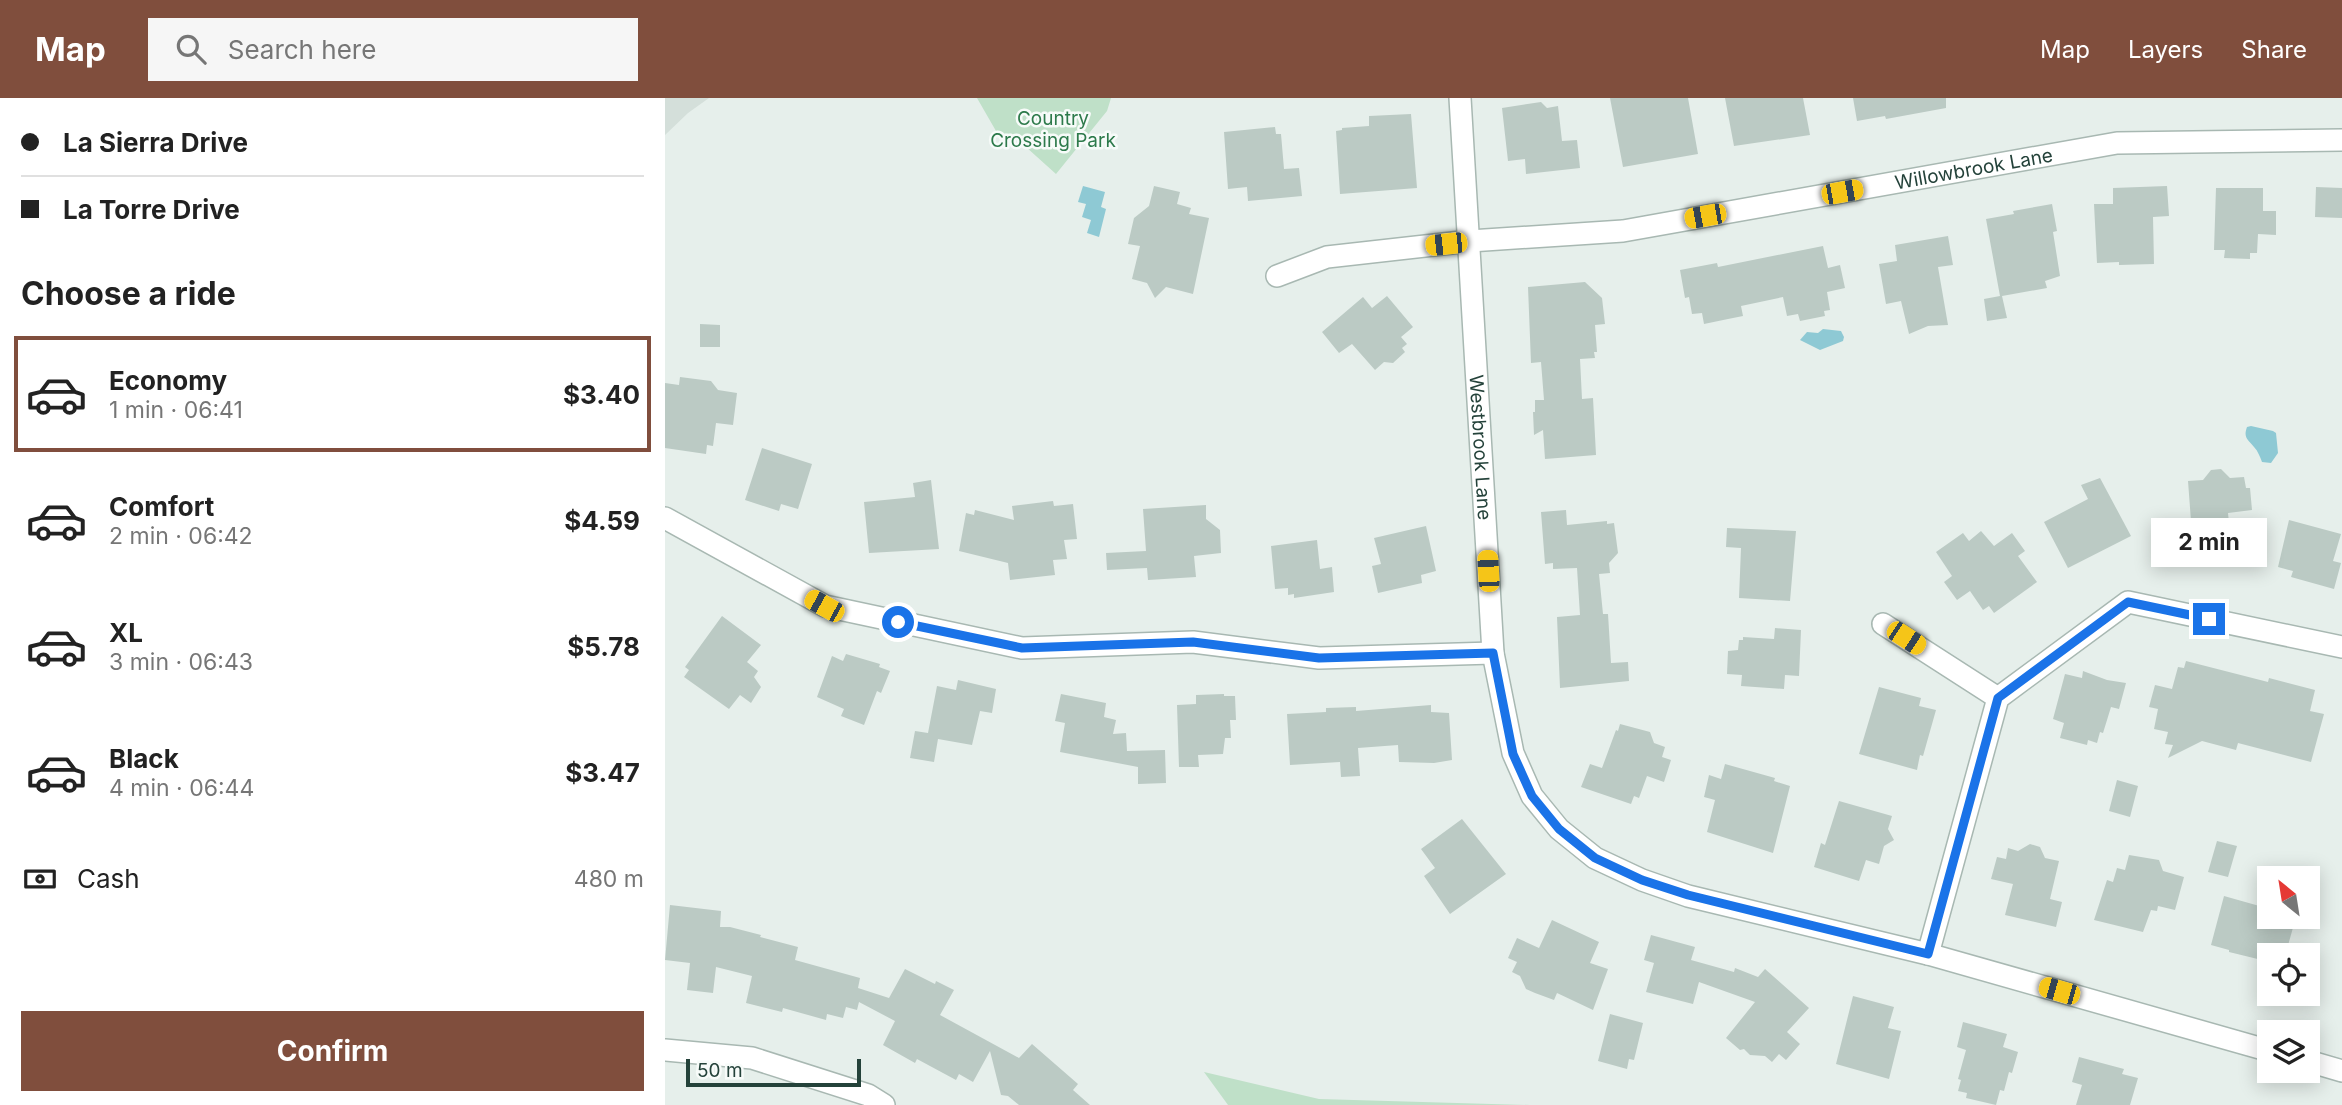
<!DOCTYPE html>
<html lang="en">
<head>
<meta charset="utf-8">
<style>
	:root { --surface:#fff; --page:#f6f6f6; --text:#222; --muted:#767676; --line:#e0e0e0; --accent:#804e3d }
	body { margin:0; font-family:Inter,sans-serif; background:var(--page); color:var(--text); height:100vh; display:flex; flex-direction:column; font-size:26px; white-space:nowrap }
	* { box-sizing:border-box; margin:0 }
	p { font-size:23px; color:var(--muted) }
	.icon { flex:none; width:38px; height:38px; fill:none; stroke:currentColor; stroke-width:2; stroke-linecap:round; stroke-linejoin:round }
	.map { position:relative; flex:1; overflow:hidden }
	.sheet { display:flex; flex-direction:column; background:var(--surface); width:665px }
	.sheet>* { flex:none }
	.guide { display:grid; align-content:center; height:154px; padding:0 21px; background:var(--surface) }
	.needle { width:46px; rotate:330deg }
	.controls { position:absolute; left:1592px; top:768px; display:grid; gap:14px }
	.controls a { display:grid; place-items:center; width:63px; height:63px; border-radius:0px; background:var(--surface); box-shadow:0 4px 18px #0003; font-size:35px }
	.scale { position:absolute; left:21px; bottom:18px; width:175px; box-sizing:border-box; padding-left:7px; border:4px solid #24423a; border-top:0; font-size:19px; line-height:24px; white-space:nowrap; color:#24423a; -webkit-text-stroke:5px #f7fbf9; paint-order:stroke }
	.end { position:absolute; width:32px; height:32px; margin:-16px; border:9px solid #1a73e8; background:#fff; box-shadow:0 0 0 4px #fff }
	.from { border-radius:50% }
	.bubble { position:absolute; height:49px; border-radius:0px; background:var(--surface); box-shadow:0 4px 18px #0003; font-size:23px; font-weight:700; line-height:49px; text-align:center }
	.car { position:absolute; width:21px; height:42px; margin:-21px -10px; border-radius:9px; box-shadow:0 0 5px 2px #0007; background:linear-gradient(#f5c518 24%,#345 0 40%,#f5c518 0 76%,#345 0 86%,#f5c518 0) }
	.guide b { display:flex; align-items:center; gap:24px; height:66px; font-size:26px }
	.guide b+b { border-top:2px solid var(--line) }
	.guide i { width:18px; height:18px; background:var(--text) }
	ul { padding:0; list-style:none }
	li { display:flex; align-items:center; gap:21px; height:116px; margin:0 14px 10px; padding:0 7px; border:4px solid transparent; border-radius:0px }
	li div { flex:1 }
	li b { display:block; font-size:26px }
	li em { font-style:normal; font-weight:700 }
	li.selected { border-color:var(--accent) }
	li>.icon { width:63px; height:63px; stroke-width:1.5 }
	h2 { padding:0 21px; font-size:32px; line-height:84px }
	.pay { display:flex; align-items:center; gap:18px; height:77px; padding:0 21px; font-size:26px }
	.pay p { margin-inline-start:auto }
	.action { display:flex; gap:14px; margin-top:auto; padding:14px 21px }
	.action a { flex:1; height:80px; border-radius:0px; background:var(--accent); color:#fff; font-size:28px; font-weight:700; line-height:80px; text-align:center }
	header { display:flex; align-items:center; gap:42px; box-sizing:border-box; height:98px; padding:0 35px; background:var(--accent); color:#fff }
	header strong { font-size:33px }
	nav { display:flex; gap:38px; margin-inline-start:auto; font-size:24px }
	.search { width:490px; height:63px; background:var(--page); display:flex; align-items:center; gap:18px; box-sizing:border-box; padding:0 24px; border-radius:0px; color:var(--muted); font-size:26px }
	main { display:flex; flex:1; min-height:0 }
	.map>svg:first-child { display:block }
	.built { fill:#d4dfda }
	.green { fill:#bfe0c8 }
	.water { fill:#8ec9d4 }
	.building { fill:#bbcac4 }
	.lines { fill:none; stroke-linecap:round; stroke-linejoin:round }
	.minor-casing { stroke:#a8b8b2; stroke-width:24 }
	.minor { stroke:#fff; stroke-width:21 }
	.route { stroke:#1a73e8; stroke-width:9 }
	.labels { text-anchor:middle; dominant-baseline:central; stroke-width:5; stroke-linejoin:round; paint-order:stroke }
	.park-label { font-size:19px; fill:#2d7a4b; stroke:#f7fbf9 }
	.street-label { font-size:19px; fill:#24423a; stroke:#f7fbf9 }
</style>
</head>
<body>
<header>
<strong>Map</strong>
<div class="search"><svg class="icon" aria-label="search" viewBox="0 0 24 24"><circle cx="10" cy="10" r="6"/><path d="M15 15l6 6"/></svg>Search here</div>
<nav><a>Map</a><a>Layers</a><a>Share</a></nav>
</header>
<main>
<section class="sheet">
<div class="guide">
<b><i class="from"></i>La Sierra Drive</b>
<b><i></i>La Torre Drive</b>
</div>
<h2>Choose a ride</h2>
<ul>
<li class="selected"><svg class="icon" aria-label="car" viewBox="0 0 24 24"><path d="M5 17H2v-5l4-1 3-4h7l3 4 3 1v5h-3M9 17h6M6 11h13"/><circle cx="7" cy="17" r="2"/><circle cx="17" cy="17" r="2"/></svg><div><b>Economy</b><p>1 min · 06:41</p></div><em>$3.40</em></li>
<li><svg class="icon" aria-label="car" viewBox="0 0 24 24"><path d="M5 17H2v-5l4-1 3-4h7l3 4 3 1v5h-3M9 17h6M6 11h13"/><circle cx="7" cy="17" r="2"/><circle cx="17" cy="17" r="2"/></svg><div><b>Comfort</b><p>2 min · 06:42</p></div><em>$4.59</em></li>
<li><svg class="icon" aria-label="car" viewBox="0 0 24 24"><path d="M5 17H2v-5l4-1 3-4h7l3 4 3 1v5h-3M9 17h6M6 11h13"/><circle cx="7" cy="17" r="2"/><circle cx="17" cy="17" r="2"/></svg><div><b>XL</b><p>3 min · 06:43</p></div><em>$5.78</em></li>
<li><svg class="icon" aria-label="car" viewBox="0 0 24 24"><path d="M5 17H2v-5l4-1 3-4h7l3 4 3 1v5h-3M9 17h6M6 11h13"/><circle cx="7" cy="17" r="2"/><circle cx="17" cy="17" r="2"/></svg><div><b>Black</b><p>4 min · 06:44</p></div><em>$3.47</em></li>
</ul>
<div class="pay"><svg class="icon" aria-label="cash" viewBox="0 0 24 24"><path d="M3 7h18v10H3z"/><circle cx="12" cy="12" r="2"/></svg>Cash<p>480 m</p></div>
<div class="action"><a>Confirm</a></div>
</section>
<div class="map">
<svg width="1677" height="1007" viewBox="0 0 1677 1007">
	<rect width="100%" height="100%" fill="#e6efeb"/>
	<path class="built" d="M0,0H44L23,15L0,37Z"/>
	<path class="green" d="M312,0H446L442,13L391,76L351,40L331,33Z
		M539,974L654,1001L865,1007H563Z"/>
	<path class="water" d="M418,88L440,94L436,109L441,111L434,139L422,135L426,122L417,119L421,106L413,104Z
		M1158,231L1176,233L1179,239L1178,243L1155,252L1135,242L1142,234L1153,235Z
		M1586,328L1608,333L1611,335L1613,355L1606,365L1597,364C1595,359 1593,353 1589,349C1583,341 1578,340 1582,329Z"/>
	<path class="building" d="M945,0H1023L1033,56L958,69Z
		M1060,0H1138L1145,37L1069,48Z
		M1188,0H1281V10L1221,21L1220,18L1192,23Z
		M876,4L882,10L893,8L897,43L912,42L915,70L861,76L860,61L843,63L837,10Z
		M746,16L752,90L675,96L671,33L677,32V30L704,28V18Z
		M610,29L611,36H616L619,71L634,70L637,98L583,103L582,89L563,91L559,34Z
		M489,88L515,94L512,106L526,110L524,116L544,120L528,196L501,189L490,200L482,185L467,181L475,148L463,146L469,120L484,108Z
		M1502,88L1504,118L1488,119L1489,166L1454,167V164L1432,165L1429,106H1448V90Z
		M1651,89L1677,90V120L1650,119Z
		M1551,90H1598V113H1611V137L1593,136L1592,155H1585V161L1559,160L1560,152H1549Z
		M1387,106L1392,133L1388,134L1395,178L1380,183L1382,190L1337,198L1342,220L1322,223L1319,201L1335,198L1321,121L1349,116L1348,113Z
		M1283,138L1288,167L1273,169L1283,227L1263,228L1244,236L1236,203L1221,206L1214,166L1232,163L1230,147Z
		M1158,148L1163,170L1175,167L1180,190L1162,194L1165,212L1159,213L1160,218L1135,223L1133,216L1122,218L1118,199L1076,208L1078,218L1063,221L1039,226L1037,215L1027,216L1024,199L1020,200L1015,172L1052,165L1053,169Z
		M920,184L937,200L940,226L930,227L932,254H929L930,260L915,261L917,301L928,300L931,357L880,361L878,332L869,337L868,314H870V302H879L876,264L866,265L863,189Z
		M722,198L748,229L736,239L742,246L737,250L740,254L728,265L719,264L710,272L687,246L674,255L657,234L698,199L707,210Z
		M35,226L55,227V249H35Z
		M15,279L46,283L53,292L72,295L68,327L51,325L48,348L42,347L41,356L0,350V285L14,287Z
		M97,350L147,366L133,411L116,406L114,413L80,402Z
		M1556,371L1565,380L1579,379L1581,390H1585L1587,412L1563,415L1566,445L1513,449L1512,424L1526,423L1523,383L1538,382L1546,372Z
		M1435,380L1466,438L1403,470L1379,424L1423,401L1416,387Z
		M266,382L274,451L204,455L199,404L250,399L248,385Z
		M388,403L389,408L408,406L412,441L399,442L402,461L388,462L390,477L345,482L343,465L294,453L301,415L309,417L310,412L349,422L347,408Z
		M541,407V421L555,432L556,455L529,458L531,479L483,482L482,470L442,472L441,455L481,453L478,411Z
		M901,412L902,427L942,423V426L949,425L953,455L944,465L945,475L934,476L938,516H943L946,565L963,564L964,583L895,590L892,519L915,517L912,470L888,471V465L880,466L876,414Z
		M1624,422L1676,436L1668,463L1676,465L1669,491L1626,479L1628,473L1613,469Z
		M761,428L771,473L756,477L757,485L713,495L707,468L716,466L709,440Z
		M1062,430L1131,433L1125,503L1074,500L1076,450L1061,449Z
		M1316,433L1329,448L1347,435L1360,453L1353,458L1372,484L1329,515L1324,508L1318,512L1305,493L1292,502L1279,484L1287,478L1271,454L1298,435L1304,443Z
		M652,442L655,471L667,469L669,494L629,500V496L623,497V490L610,491L606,448Z
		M57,518L96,547L82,564L93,573L89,579L96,589L86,605L75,597L64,611L19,579L24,572L20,569Z
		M1110,530L1136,532L1134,578L1120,577L1119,591L1076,588L1077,577L1062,576L1063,553L1073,552L1074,542H1078V539L1109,541Z
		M181,556L215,566L214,569L225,573L216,595L212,593L199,627L176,618L179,611L152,599L167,558L178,563Z
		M1521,563L1603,584L1604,580L1650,592L1645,613L1659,616L1646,664L1573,645L1571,652L1537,643L1503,660L1508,647L1500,646L1503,634L1489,631L1493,611L1484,609L1490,587L1507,591L1513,569L1519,570Z
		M1418,573L1442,582L1461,585L1454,611L1446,609L1438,635L1435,634L1432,645L1423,642L1422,647L1395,640L1399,625L1388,621L1400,576L1417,580Z
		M293,582L331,591L327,615L315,613L307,647L273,641L269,664L245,660L250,633L263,635L272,588L291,592Z
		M1214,589L1256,600L1254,608L1271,612L1258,658L1255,657L1252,672L1194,656Z
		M396,596L441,605L439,619L451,622L448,636L461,635L462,653L500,652L501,685L473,686V669L395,654L400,625L390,623Z
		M559,596V598H570L571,622H565L566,640H560L558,656L533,657L534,669H514L512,607L531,606V597Z
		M766,607V614L784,615L787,662L769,665L734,664L733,647L693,650L695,678L676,679L675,664L625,667L622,616L661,614V610L691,609V613Z
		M955,626L985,634L989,645L1000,649L997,659L1006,662L999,684L982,678L974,700L969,698L966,706L916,689L925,666L937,670L951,632L953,633Z
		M1060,666L1110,680L1109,683L1125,688L1108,755L1042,734L1050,702L1039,699L1044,677L1056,681Z
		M1452,682L1473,688L1465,719L1444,713Z
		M1174,703L1227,718L1223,731L1229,742L1219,748L1214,766L1201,762L1194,783L1149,769L1156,745L1160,747Z
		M797,721L841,776L785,816L759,778L770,770L756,751Z
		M1552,743L1572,748L1563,779L1543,774Z
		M1365,746L1375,749L1380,760L1394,763L1385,801L1397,804L1391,829L1340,817L1348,786L1326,781L1332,759L1341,761L1343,750L1353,753Z
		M1464,757L1494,762L1498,773L1519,779L1510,812L1493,808L1492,813L1486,812L1478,834L1429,822L1442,782L1448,784L1452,770L1460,772Z
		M1559,798L1605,811V819H1631L1620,858H1605V864L1564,854V852L1546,847Z
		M5,807L56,813L55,829H65L96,837L95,839L133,849L130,862L195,880L193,890L224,900L240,871L270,886L271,883L289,892L275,917L354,960L367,946L413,986L408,992L425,1007H354L343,998L336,997L325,953L308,984L294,976L291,982L252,961L250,965L218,947L230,923L194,904L192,912L181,909L178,920L162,916L161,922L118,910L117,914L81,905L87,878L51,869L48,895L22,892L25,865L0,862Z
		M887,822L934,844L925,865L943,871L928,912L892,895L889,902L870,895L861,891L855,878L847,874L852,864L843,860L852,840L874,850Z
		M986,837L1030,849L1026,862L1069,874L1070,870L1093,879L1100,871L1144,910L1122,934L1135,946L1121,962L1114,956L1107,964L1100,958L1085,957L1079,951L1075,952L1061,940L1090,904L1034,884L1028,906L981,894L989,865L979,862Z
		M1188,898L1229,909L1223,930L1236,933L1224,981L1171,966Z
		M945,916L978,925L969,962L964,961L962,971L933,963Z
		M1298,924L1342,936L1338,949L1353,954L1347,975L1344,974L1339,993L1335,992L1331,1007L1301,1000L1302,995L1293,993L1296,982L1293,981L1301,952L1292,949Z
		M1414,959L1459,971L1457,976L1473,980L1465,1007H1411L1417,987L1407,984Z"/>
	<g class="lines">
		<g class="minor-casing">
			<g id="minor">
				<path id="s1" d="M795,0L828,555L848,655L867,698L894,731L930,760L977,782L1023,798L1263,856L1605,953"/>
				<path id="s2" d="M612,178L662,159L805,143L958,133L1452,45L1677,42"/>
				<path d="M0,420L160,508L357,550L528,544L654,560L828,555"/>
				<path d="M1218,526L1333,600"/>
				<path d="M1263,856L1333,600L1463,504L1677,549"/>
				<path d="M0,952L87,960L203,997L219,1007"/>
				<path d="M1643,963L1677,973"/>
			</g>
		</g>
		<use href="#minor" class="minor"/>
	</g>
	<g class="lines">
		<path class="route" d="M233,524L357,550L528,544L654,560L828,555L848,656L867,698L894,731L930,760L977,782L1023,797L1263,856L1333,600L1463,504L1544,521"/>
	</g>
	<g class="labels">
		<g class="park-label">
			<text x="388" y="20">Country<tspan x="388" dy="22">Crossing Park</tspan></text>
		</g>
		<g class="street-label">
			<text stroke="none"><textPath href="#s2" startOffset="707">Willowbrook Lane</textPath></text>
			<text stroke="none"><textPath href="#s1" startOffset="350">Westbrook Lane</textPath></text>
		</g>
	</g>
</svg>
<div class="controls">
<a><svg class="needle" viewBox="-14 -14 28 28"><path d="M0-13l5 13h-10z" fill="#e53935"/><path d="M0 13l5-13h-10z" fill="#767676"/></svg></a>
<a><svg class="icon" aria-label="locate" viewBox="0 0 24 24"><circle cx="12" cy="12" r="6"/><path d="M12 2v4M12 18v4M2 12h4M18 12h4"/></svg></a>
<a><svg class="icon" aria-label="layers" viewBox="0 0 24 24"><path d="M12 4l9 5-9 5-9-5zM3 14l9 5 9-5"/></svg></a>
</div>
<div class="scale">50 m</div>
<i class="end from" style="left:233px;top:524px"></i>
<i class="end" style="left:1544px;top:521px"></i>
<div class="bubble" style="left:1486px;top:420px;width:116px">2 min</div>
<i class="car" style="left:1177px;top:94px;rotate:80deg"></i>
<i class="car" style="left:1040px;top:118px;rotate:260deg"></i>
<i class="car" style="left:781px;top:146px;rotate:264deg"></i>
<i class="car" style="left:823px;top:473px;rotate:357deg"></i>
<i class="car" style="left:159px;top:508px;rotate:299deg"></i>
<i class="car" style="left:1241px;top:540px;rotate:123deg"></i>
<i class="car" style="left:1394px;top:893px;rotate:286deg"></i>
</div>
</main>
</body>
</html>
